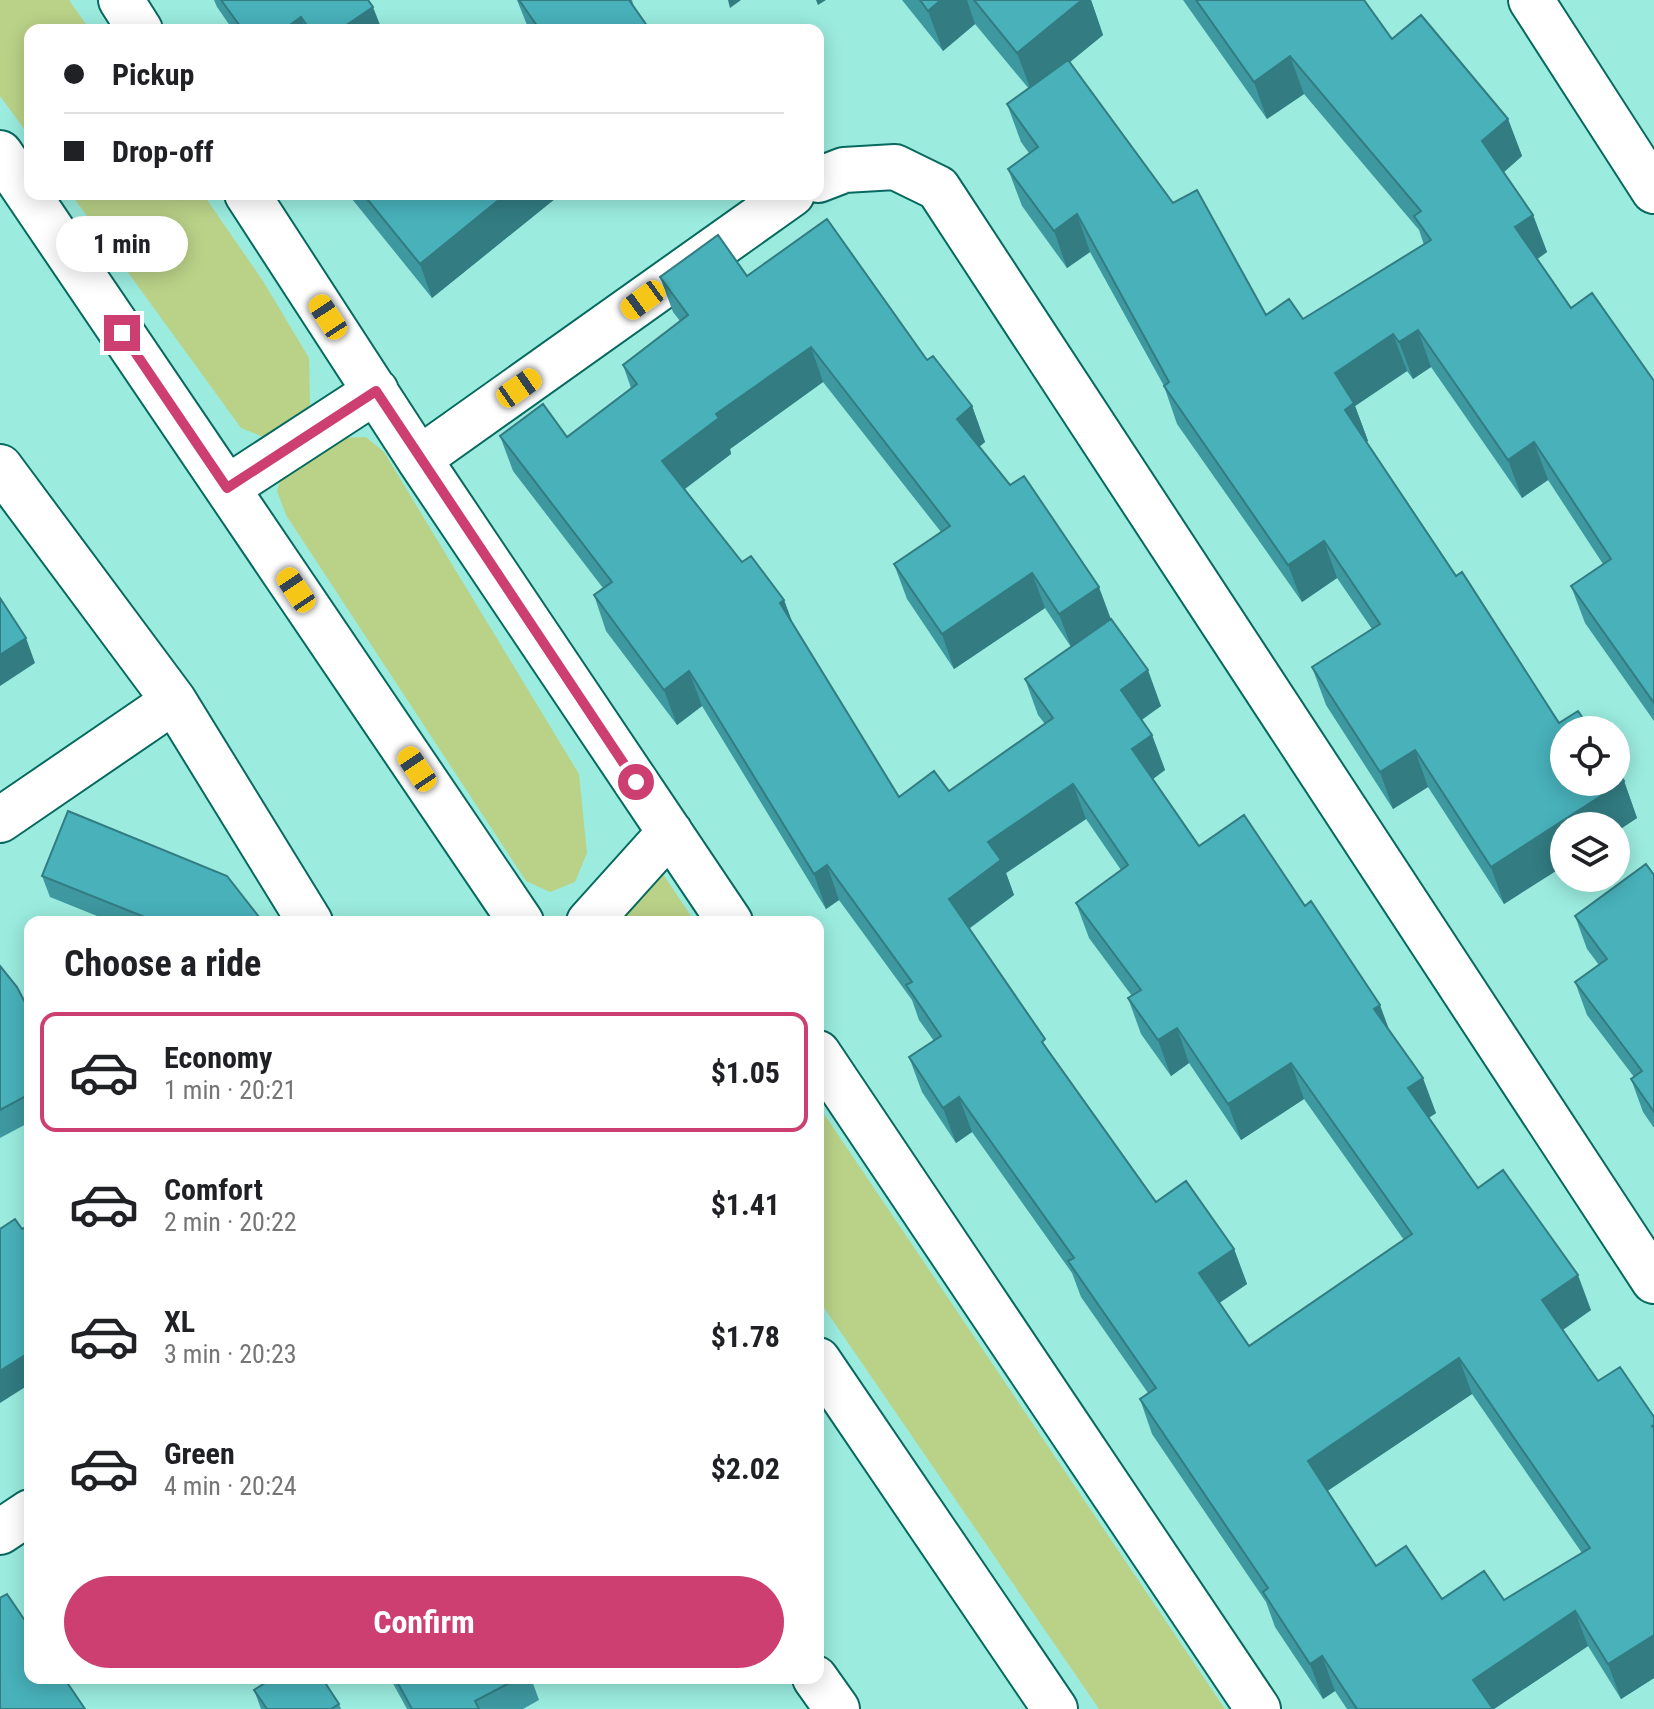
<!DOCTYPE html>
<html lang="en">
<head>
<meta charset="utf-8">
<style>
	:root { --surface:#fff; --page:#f6f6f6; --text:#202124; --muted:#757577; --line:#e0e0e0; --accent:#cc3f70 }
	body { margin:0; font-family:"Roboto Condensed",sans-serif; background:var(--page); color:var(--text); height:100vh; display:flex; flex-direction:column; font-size:30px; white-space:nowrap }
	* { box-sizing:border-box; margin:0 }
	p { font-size:26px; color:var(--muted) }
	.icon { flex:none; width:44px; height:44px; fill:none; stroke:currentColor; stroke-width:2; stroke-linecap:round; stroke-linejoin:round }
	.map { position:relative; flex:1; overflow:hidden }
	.sheet { position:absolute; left:24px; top:916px; width:800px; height:768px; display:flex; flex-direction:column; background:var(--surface); border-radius:16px; box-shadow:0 4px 20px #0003 }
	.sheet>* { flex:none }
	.guide { position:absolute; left:24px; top:24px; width:800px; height:176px; border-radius:16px; box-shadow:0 4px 20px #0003; display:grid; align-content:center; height:176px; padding:0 40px; background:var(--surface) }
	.tools { position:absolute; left:1550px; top:716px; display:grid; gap:16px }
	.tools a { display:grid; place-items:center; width:80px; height:80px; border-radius:50%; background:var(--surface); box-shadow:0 4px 20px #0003; font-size:40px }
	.end { position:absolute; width:36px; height:36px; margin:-18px; border:10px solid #cc3f70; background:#fff; box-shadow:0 0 0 4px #fff }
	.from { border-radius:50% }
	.bubble { position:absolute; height:56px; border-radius:28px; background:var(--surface); box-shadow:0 4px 20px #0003; font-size:26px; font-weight:700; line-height:56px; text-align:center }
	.car { position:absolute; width:24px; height:48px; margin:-24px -12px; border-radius:10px; box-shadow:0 0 6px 2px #0007; background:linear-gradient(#f5c518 24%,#345 0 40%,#f5c518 0 76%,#345 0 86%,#f5c518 0) }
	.guide b { display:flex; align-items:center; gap:28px; height:76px; font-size:30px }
	.guide b+b { border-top:2px solid var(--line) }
	.guide i { width:20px; height:20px; background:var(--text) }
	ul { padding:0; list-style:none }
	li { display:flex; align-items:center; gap:24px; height:120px; margin:0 16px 12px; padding:0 24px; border:4px solid transparent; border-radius:16px }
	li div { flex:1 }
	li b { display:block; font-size:30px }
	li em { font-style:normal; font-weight:700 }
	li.selected { border-color:var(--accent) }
	li>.icon { width:72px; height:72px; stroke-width:1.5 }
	h2 { padding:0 40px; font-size:36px; line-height:96px }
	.action { display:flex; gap:16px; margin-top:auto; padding:16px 40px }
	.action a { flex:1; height:92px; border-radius:48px; background:var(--accent); color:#fff; font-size:32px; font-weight:700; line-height:92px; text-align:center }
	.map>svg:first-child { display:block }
	.green { fill:#bad288 }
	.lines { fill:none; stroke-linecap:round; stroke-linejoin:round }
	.minor-casing { stroke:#07695f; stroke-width:48 }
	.minor { stroke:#fff; stroke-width:44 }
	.wall { fill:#3e98a0; fill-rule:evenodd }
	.shaded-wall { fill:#327c82 }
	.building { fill:#48b1ba; stroke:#327c82; stroke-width:2; fill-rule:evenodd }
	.route { stroke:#cc3f70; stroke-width:10 }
</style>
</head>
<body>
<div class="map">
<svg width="1654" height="1709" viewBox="0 0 1654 1709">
	<rect width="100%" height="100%" fill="#9becdf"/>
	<path class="green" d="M0,0H69L90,30H30V137L0,96Z
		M71,194H203L263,281L309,358L310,404L290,429L271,440L241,428Z
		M366,437L384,452L579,774L587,853L575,882L550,892L526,881L286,515L277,491L287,459L341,438Z
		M659,868L695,922H615Z
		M818,1105L1225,1709H1099L818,1299Z"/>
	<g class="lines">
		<g class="minor-casing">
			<path id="minor" d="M121,0L140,30
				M1531,0L1654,191
				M0,153L521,922
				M818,180L844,170L895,167L938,188L1654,1281
				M247,194L419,459
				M0,467L174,701L310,922
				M227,488L376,391
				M0,820L174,701
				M589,922L670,832
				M730,922L419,459L792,194
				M818,1053L1258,1709
				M818,1360L1055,1709
				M0,1532L30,1512
				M815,1678L837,1709"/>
		</g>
		<use href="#minor" class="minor"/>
	</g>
	<path class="wall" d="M214,0H221L382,30H233L217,7Z
		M517,0H632L634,7L650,30H529Z
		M902,0H1091L1103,35L1070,62L1173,203L1266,315L1303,319L1424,245L1419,230L1304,94L1267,119L1183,0H1364L1392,39L1508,119L1522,156L1504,172L1533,215L1547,252L1537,259L1571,308L1654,381V721L1585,623L1571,586L1603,564L1548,480L1522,498L1431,367L1413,379L1407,371L1355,406L1368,441L1366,442L1456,576L1559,723L1624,781L1637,818L1504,904L1428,787L1393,809L1326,705L1312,667L1372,629L1337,578L1302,602L1177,424L1164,386L1090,252L1067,268L1022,206L1008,169L1029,153L1021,142L1007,104L1029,89L975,24L943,51Z
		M348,194H561L432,298Z
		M747,276L927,360L972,406L985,442L979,447L1111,619L1161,706L1142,720L1152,735L1165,770L1152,779L1199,846L1390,1032L1436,1113L1428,1118L1478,1188L1591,1310L1563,1330L1598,1381L1654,1417V1678L1621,1699L1588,1646L1494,1709H1347L1335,1691L1323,1699L1275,1627L1266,1602L1152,1434L1140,1399L1148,1393L1081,1297L1072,1273L972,1132L956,1143L922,1092L909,1057L934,1041L919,1020L912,1000L839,900L826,909L702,706L677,725L606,631L594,595L603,588L513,471L500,436L567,437L631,388L623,365L680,321L673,312L660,277ZM823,382L941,532L894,564L907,599L954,669L1045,608L1071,647L1025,679L1038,715L1045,724L949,791L899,797L792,622L784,600L742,562L685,489L731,454L730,449ZM1086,819L1121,870L1076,903L1089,938L1132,996L1128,998L1141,1034L1171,1076L1189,1063L1241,1140L1304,1099L1404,1240L1249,1346L1219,1303L1247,1284L1234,1249L1156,1202L1050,1053L969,929L1014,895L1006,873ZM1472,1394L1582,1553L1504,1600L1442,1599L1376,1566L1327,1491Z
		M1654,875V1128L1643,1112L1631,1079L1634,1077L1587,1015L1575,982L1599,965L1587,949L1575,916Z
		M42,876L263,922H112L50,897Z
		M0,966L30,1012V1122L0,1138Z
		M390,1678H531L539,1700L523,1709H407Z
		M254,1690L339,1704L341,1709H261Z"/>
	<path class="shaded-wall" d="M728,0H741L730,8Z
		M816,0H826L818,5Z
		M941,0H967L975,24L943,51L928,11Z
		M1082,0H1091L1103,35L1032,93L1017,53Z
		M373,7L382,30H339Z
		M301,17L306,30H283Z
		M1290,56L1304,94L1267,119L1254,82Z
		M1508,119L1522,156L1496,179L1482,141Z
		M506,194H561L432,298L420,264Z
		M1077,214L1090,252L1067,268L1054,231Z
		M1533,215L1547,252L1529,265L1515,227Z
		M1418,330L1431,367L1413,379L1399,342Z
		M1393,334L1407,371L1355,406L1368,441L1359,447L1345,410L1335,373Z
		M811,347L823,382L730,449L731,454L675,496L662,461L716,414Z
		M972,406L985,442L970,454L957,419Z
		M1534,442L1548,480L1522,498L1508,460Z
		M1324,541L1337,578L1302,602L1288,565Z
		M1032,573L1045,608L954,669L942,634Z
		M1099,587L1112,622L1072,649L1059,614Z
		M784,600L797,635L780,603Z
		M26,638L35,663L0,686V655Z
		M1148,670L1161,706L1133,725L1121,690Z
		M689,671L702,706L677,725L664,690Z
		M1152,735L1165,770L1145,785L1132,749Z
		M1415,750L1428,787L1393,809L1380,772Z
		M1624,781L1637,818L1616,832V826H1564V866L1504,904L1491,867Z
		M1073,784L1086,819L1006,873L1014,895L961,934L949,899L988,842Z
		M827,865L839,900L826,909L814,874Z
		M1380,1005L1393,1040L1374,1009Z
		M1177,1028L1189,1063L1171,1076L1158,1040Z
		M1291,1063L1304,1099L1241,1140L1228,1104Z
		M1423,1078L1436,1113L1420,1124L1408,1088Z
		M959,1097L972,1132L956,1143L943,1108Z
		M1234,1249L1247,1284L1212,1308L1199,1273Z
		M1578,1275L1591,1310L1555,1335L1542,1300Z
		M30,1352V1384L0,1403V1371Z
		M1459,1358L1472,1394L1320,1496L1308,1461Z
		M1575,1611L1588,1646L1494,1709H1484L1473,1680Z
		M1654,1635V1678L1621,1699L1608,1664Z
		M1322,1656L1335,1691L1323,1699L1310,1664Z"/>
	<path class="building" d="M221,0H368L373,7L339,30H310L301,17L283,30H243Z
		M519,0H629L650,30H540Z
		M920,0H941L928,11Z
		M974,0H1082L1017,53Z
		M1196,0H1364L1392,39L1421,15L1508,119L1482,141L1533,215L1515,227L1571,308L1592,293L1654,381V703L1571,586L1611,559L1534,442L1508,460L1418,330L1399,342L1393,334L1335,373L1354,403L1345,410L1456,576L1462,572L1559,723L1578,711L1591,730H1564V782H1616V769L1624,781L1491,867L1415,750L1380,772L1312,667L1380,624L1324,541L1288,565L1164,386L1169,382L1077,214L1054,231L1008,169L1038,147L1007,104L1068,60L1173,203L1197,190L1266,315L1289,299L1303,319L1431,240L1414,216L1421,211L1290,56L1254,82Z
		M363,194H506L420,264Z
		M827,219L927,360L933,356L972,406L957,419L1010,485L1024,476L1099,587L1059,614L1032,573L942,634L894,564L950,526L811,347L716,414L719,418L662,461L742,562L751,556L784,600L780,603L899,797L934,771L949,791L1053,718L1025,679L1111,619L1148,670L1121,690L1152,735L1132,749L1199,846L1244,815L1305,906L1311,901L1380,1005L1374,1009L1423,1078L1408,1088L1478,1188L1503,1170L1578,1275L1542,1300L1598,1381L1620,1367L1654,1417V1425L1652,1426L1654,1428V1635L1608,1664L1575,1611L1473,1680L1493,1709H1357L1322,1656L1310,1664L1263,1592L1268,1588L1140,1399L1156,1388L1068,1261L1074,1258L959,1097L943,1108L909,1057L941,1036L906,985L912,982L827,865L814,874L689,671L664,690L594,595L612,582L500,436L543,404L567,437L637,384L623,365L688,315L660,277L718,235L747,276ZM1073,784L1128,865L1076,903L1141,990L1128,998L1158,1040L1177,1028L1228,1104L1291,1063L1412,1234L1249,1346L1199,1273L1234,1249L1186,1181L1156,1202L1042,1042L1045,1039L949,899L1001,860L988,842ZM1459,1358L1590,1548L1504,1600L1484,1571L1442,1599L1406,1546L1376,1566L1308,1461Z
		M0,598L26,638L0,655Z
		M68,811L227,876L263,922H157L42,876Z
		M1646,864L1654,875V1112L1631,1079L1642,1071L1575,982L1607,959L1575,916Z
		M0,966L17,987L30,1012V1094L0,1110Z
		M15,1219L22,1229L30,1225V1352L0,1371V1229Z
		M7,1594L30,1628V1678H64L85,1709H0V1598Z
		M273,1678H322L339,1704L331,1709H267L254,1690Z
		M395,1678H519L475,1701L479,1709H412Z"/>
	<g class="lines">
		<path class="route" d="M122,333L227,488L376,391L636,782"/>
	</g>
</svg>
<div class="tools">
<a><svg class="icon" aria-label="locate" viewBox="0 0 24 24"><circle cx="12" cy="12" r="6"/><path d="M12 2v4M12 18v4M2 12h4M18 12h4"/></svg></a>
<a><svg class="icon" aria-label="layers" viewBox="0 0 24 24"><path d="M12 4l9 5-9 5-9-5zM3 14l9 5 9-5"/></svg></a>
</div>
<i class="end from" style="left:636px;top:782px"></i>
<i class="end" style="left:122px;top:333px"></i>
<div class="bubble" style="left:56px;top:216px;width:132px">1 min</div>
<i class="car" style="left:643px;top:300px;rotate:234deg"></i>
<i class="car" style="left:328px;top:317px;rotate:327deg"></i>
<i class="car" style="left:519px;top:388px;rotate:55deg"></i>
<i class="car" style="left:296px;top:590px;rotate:326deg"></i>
<i class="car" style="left:417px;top:769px;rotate:326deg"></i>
<div class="guide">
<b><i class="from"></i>Pickup</b>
<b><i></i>Drop-off</b>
</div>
<section class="sheet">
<h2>Choose a ride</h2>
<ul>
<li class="selected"><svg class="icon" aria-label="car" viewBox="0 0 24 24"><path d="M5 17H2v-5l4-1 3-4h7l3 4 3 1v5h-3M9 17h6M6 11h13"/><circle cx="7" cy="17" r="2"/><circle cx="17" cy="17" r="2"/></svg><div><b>Economy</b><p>1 min · 20:21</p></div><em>$1.05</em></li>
<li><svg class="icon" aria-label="car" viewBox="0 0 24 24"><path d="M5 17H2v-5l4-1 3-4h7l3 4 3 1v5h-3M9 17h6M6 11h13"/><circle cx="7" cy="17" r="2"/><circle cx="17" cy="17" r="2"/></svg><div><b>Comfort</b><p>2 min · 20:22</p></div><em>$1.41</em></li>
<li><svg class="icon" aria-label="car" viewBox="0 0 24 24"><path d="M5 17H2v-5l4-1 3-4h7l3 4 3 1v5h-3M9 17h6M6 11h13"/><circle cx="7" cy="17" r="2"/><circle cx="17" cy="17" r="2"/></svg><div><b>XL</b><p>3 min · 20:23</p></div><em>$1.78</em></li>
<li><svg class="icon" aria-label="car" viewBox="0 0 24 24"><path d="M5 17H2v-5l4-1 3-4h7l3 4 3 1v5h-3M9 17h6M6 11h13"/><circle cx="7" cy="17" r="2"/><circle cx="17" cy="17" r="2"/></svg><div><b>Green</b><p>4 min · 20:24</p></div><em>$2.02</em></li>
</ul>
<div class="action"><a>Confirm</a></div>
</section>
</div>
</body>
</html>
